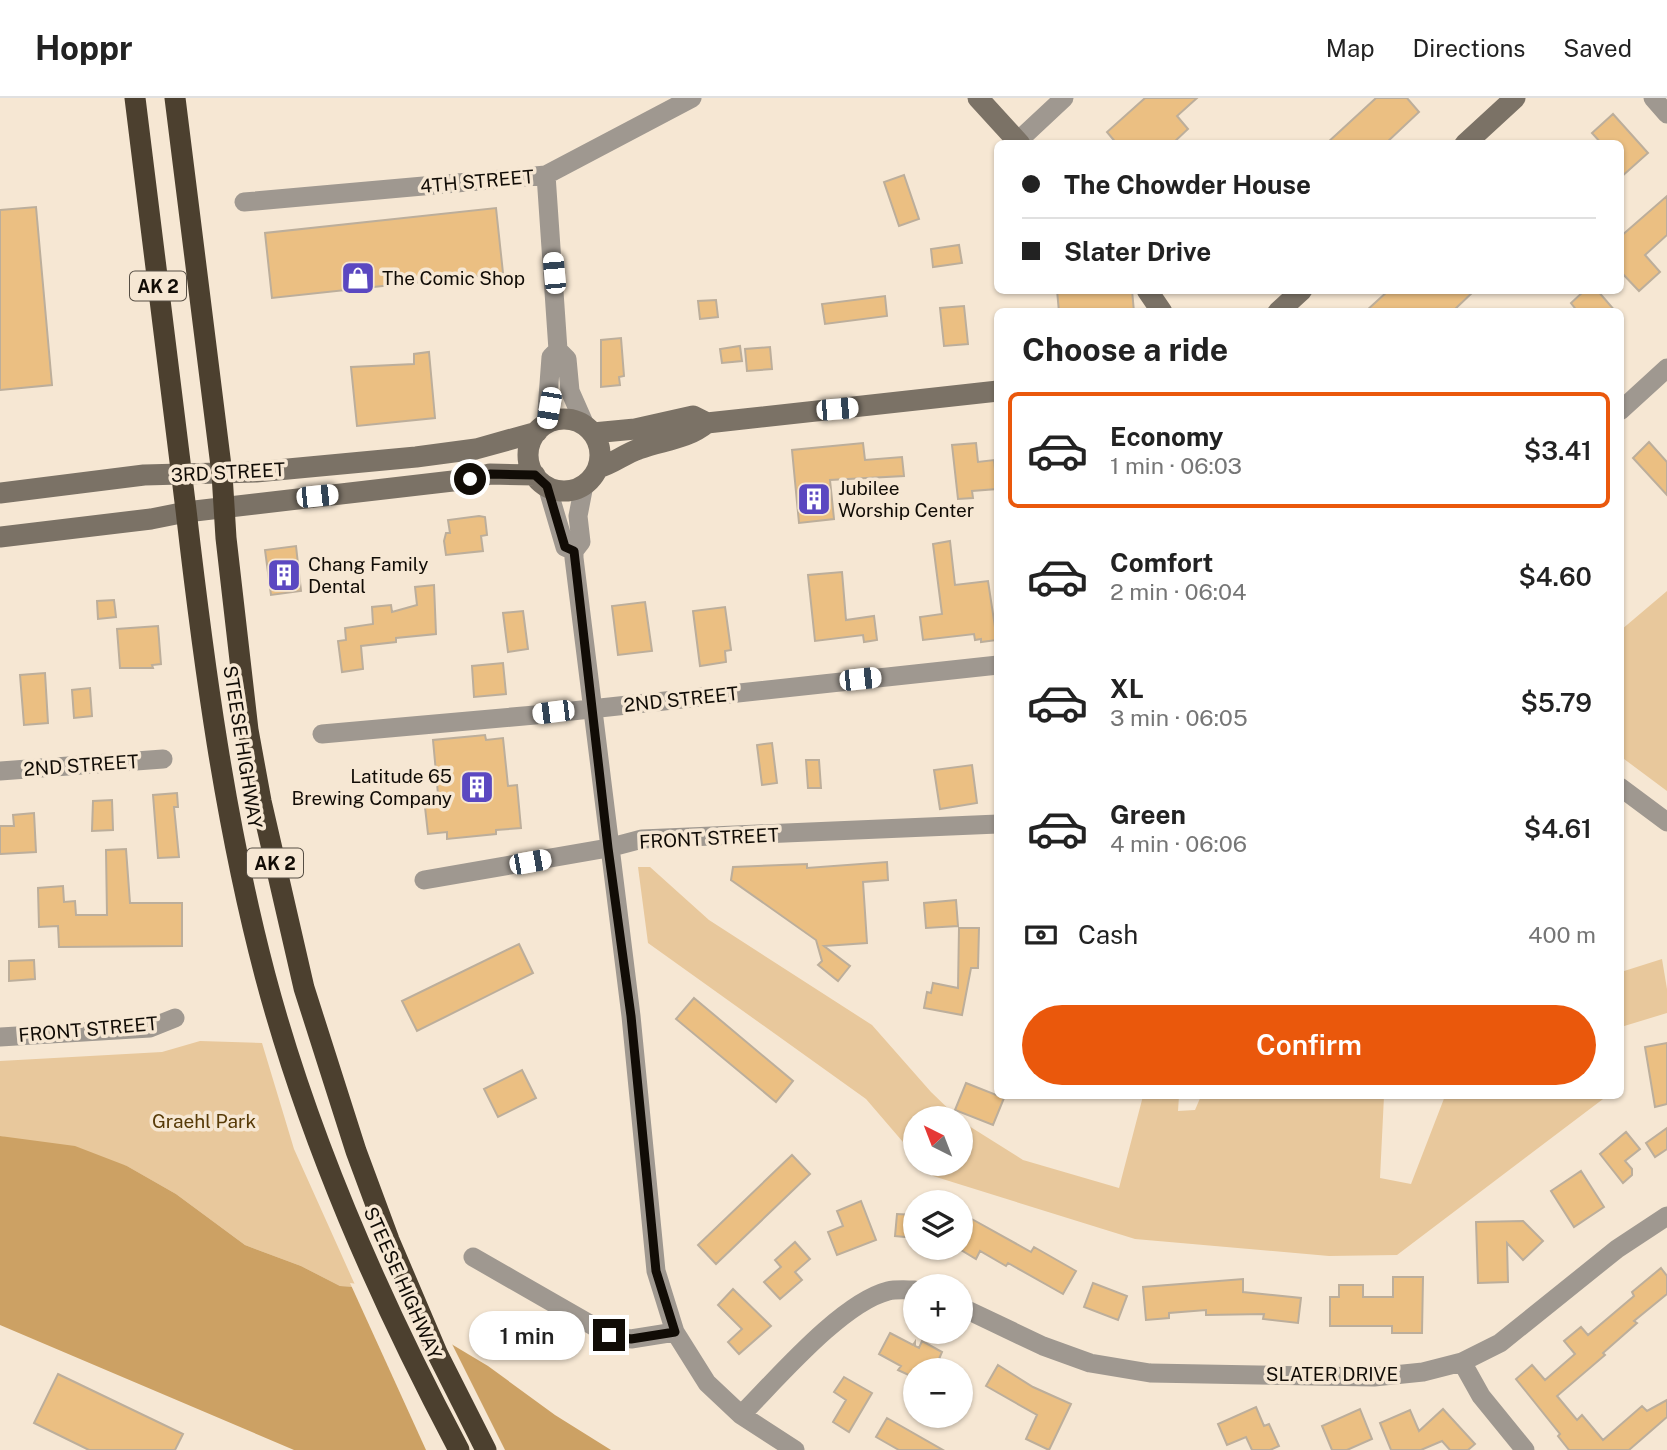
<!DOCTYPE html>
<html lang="en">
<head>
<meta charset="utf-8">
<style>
	:root { --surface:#fff; --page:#f6f6f6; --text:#222; --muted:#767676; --line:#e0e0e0; --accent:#ea580c }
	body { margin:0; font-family:"Public Sans",sans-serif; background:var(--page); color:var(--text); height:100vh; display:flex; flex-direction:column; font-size:26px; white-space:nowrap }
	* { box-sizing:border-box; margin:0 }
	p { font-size:23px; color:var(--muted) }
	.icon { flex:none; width:38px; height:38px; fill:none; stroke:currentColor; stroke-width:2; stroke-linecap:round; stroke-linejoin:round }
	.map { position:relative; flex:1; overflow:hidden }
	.drawer { position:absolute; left:994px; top:210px; width:630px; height:791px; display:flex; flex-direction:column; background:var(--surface); border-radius:10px; box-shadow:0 2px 5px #0004 }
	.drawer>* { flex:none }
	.guide { position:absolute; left:994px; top:42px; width:630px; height:154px; border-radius:10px; box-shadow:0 2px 5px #0004; display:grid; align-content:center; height:154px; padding:0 28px; background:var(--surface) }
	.needle { width:46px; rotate:318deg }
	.tools { position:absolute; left:903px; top:1008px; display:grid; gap:14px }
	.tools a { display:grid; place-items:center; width:70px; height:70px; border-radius:50%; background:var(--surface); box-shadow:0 2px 5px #0004; font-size:35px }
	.end { position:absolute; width:32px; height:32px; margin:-16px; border:9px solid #110c06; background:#fff; box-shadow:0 0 0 4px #fff }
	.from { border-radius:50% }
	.bubble { position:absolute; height:49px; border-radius:24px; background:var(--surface); box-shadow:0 2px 5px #0004; font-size:23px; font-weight:600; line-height:49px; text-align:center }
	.car { position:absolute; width:21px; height:42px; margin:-21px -10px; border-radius:9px; box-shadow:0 0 5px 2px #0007; background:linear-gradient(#fff 24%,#345 0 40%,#fff 0 76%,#345 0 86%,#fff 0) }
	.guide b { display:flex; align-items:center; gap:24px; height:66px; font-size:26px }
	.guide b+b { border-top:2px solid var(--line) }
	.guide i { width:18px; height:18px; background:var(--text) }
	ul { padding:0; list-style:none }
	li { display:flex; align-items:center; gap:21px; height:116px; margin:0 14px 10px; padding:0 14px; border:4px solid transparent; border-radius:10px }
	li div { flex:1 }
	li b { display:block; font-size:26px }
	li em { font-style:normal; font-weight:600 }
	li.on { border-color:var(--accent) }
	li>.icon { width:63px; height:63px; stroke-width:1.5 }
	h2 { padding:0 28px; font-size:32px; line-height:84px }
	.pay { display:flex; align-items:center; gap:18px; height:77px; padding:0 28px; font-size:26px }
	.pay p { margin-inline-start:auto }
	.action { display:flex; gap:14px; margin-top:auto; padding:14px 28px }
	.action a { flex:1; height:80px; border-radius:42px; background:var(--accent); color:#fff; font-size:28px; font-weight:600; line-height:80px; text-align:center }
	header { display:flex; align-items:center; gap:42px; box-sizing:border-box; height:98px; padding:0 35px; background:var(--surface); border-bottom:2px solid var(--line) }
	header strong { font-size:33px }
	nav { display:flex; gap:38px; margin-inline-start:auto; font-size:24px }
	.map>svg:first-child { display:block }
	.green { fill:#e8c89c }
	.water { fill:#cca164 }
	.pier { fill:#f6e7d3 }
	.building { fill:#ebbf82; stroke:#bcae9b; stroke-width:2 }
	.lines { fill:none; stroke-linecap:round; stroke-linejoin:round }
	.street { stroke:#9f9890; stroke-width:19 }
	.secondary { stroke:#7b7266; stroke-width:21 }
	.highway { stroke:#4c402f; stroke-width:21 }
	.route { stroke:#110c06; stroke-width:9 }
	.labels { text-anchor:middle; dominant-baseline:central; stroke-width:7; stroke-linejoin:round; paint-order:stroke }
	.shield { fill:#f6e7d3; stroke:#564e44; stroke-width:2 }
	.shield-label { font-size:18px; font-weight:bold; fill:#110c06 }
	.street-label { font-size:19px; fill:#110c06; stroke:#f6e7d3 }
	.poi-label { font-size:19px; fill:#110c06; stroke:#f6e7d3; text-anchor:start }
	.park-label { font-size:19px; fill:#573a07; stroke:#f6e7d3 }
</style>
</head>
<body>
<header>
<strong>Hoppr</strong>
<nav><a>Map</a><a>Directions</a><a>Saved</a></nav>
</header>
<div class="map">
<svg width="1667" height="1352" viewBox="0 0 1667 1352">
	<rect width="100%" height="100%" fill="#f6e7d3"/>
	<path class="green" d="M1667,493V693L1620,658L1621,532Z
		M638,769H650L709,822L872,927L931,994L958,1020H915V1058L866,1001L648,845Z
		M1662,861L1667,891V915L1621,929V874Z
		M200,943L262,945L294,1051L356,1189L340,1188L301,1168L245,1147L176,1096L127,1068L0,1038V963L162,954Z
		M1143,998H1179L1178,1013L1195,1012L1201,998H1384L1380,1080L1411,1086L1445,998H1607L1397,1157L1329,1158L1135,1141L933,1078L922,1066H961V1023L1023,1062L1119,1090Z"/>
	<path class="water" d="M0,1038L75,1048L127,1068L176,1096L245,1147L301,1168L340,1188L356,1189L488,1268L555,1317L611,1352H294L0,1227Z"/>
	<path class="pier" d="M350,1185L358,1186L449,1240L505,1352H426Z"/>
	<path class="building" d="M1145,0H1197L1177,18L1188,31L1172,46H1117L1107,34Z
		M1376,0H1407L1419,14L1385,46H1326Z
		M1613,16L1648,55L1620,80V46H1602L1592,35Z
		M904,77L919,121L899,128L884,84Z
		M1667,98V137L1645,157L1660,174L1639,193L1620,173V139Z
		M36,109L52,287L0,292V112Z
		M496,110L503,175L272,200L265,135Z
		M959,147L962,165L933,169L931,151Z
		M1057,192H1132L1134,214H1059Z
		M1389,192H1475L1452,214H1365Z
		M1585,192H1597L1616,214H1578L1571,205Z
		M885,198L887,218L825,226L822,206Z
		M716,202L718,219L700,221L698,203Z
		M964,208L968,246L944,248L940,210Z
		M621,240L624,278L619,279L620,287L601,289V242Z
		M740,248L742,263L722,265L720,251Z
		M770,249L772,271L747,273L745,251Z
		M429,254L435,320L357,328L351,269L414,266V256Z
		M1649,344L1667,364V397L1633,360Z
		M863,345L865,362L902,359L904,378L830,382L834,421L799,425L792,352Z
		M976,345L978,364L994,362L997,391L972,393L973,400L958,401L952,347Z
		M479,418L485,419L487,437L481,438L483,453L446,457L444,443L446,435H450L448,422Z
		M950,443L955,487L988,483L997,542L981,544V541L975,542L974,536L923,542L920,519L942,516L933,446Z
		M296,448L301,493L271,497L265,452Z
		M842,474L846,522L874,518L877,542L864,544L863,537L815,543L808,477Z
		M434,487L436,536L396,540V544L361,548L363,571L342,574L338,543L346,542L345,530L373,526L372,509L391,507L392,514L417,507L415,489Z
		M114,502L116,519L98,521L97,503Z
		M645,504L652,553L618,557L612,508Z
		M725,509L731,552L725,553L726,564L700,568L693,513Z
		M523,513L528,551L508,554L503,515Z
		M158,528L161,566L152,567L153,570H120L117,531Z
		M503,565L506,596L474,599L472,568Z
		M45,575L48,625L24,627L20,577Z
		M90,590L92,618L74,620L72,592Z
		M485,637L486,642L503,640L508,688L517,687L521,730L496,732V736L447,741V734L428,736L425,709L439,707L433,642Z
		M772,645L777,685L762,687L757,647Z
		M806,662H819L821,690H808Z
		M972,667L977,705L940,711L934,672Z
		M177,695L178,709H174L179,759L158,760L153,697Z
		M112,702L113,732L92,733L93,703Z
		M34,715L36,754L0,756V728H14L13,717Z
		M126,751L130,805H182V848L59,849L58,828L39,829L38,790L63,788L64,804L75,803L76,817H107L106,752Z
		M887,764L888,782L863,784L867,845L824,848L850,868L838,883L818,867L822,863L816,842L731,782L733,769L807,766V770Z
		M956,802L958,828L926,830L924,805Z
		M959,830H979L978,870H971L962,917L924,910L927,894L931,895L933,885L958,890Z
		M519,846L533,875L417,933L402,903Z
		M34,862L35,881L9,883V863Z
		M694,900L793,983L776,1004L676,921Z
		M1667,945V1006L1655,1009L1645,949Z
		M522,972L536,1000L498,1019L484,991Z
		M966,985L1004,1000L993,1027L955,1012Z
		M1667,1030V1051L1655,1059L1646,1045Z
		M1626,1034L1640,1051L1625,1063L1632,1071V1077L1623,1085L1600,1056Z
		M792,1057L810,1076L716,1166L698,1147Z
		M1581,1073L1604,1109L1574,1129L1551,1093Z
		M861,1103L876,1142L837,1157L828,1134L843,1128L837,1113Z
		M897,1116L915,1117V1140L895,1138Z
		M970,1120L1031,1154L1034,1149L1076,1173L1063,1196L1008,1165L1006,1168L980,1153L976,1161L961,1152V1137Z
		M1523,1123L1543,1143L1523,1162L1507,1145L1508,1184L1478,1185L1476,1124Z
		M795,1144L810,1161L795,1174L802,1182L780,1201L764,1184L781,1169L775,1162Z
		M1661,1170L1667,1178V1196L1634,1223L1637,1225L1603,1255L1605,1257L1557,1298L1577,1322L1582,1317L1603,1342L1642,1308L1647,1313L1667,1302V1319L1629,1352H1569L1558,1338L1560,1336L1516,1281L1532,1267L1545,1282L1575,1256L1564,1243L1581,1229L1588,1237L1634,1198L1632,1194Z
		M1393,1179H1423L1422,1235H1392V1228H1330V1199H1339V1187H1363V1199H1393Z
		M1243,1181V1194L1301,1200L1298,1225L1263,1221L1264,1216L1206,1217V1212L1169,1215V1220L1146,1222L1143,1189Z
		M1093,1185L1127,1198L1118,1222L1084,1209Z
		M733,1191L771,1228L739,1256L728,1244L742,1231L718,1207Z
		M890,1235L913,1247L915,1244V1248L919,1250L922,1243L942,1254L939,1261L944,1263L939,1272H915V1280L898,1272L901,1268L879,1256Z
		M998,1267L1033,1289L1071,1306L1049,1352L1026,1341L1037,1317L986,1288Z
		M58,1276L183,1336L175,1352H89L34,1325Z
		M844,1279L872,1295L849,1334L833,1324L846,1302L834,1294Z
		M1256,1309L1264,1328L1269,1326L1279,1348L1270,1352H1252L1246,1339L1227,1347L1218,1326Z
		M1360,1311L1372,1341L1347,1352H1332L1322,1328Z
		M1443,1311L1475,1346L1468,1352H1450L1442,1343L1421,1352H1391L1380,1325L1410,1312L1419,1333Z
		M887,1320L943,1352H899L876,1339Z"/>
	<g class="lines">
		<path class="street" d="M1653,0L1667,16
			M1018,43L1064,0
			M546,77L558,252L567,261L570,293L585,327
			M244,104L546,77L692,0
			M1620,313L1667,270
			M546,326L551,259L558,252
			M584,387L578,418L581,444L574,453V460L631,918L656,1173L675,1234L707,1285L741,1317L795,1352
			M547,388L565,449L574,453
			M322,636L535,617L998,567
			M0,673L163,661
			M1620,689L1667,724
			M424,782L608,750L642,741L998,726
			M0,939L150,930L175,920
			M473,1159L609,1237L631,1241L675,1234
			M961,1209L1043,1248L1090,1265L1150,1275L1374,1279L1423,1274L1462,1264L1500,1245L1617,1151L1667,1118
			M1462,1264L1481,1298L1525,1352
			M741,1317C776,1282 841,1205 888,1193C896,1191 907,1192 915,1192"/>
		<path class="secondary" d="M978,0L1020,46
			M1465,46L1515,0
			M1147,192L1162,214
			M1278,214L1302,192
			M528 357a36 36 0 1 1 72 0a36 36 0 1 1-72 0Z
			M593,335L635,331L693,318L707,325L998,293
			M598,370C613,366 624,356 639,351C663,342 686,342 707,325
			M0,395L144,377L256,374L416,359L476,351L537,334
			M0,439L151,421L186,414L470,381L490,376L535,377"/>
		<path class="highway" d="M135,0C152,138 170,275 186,412C204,568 225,725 265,877C309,1043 379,1201 459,1352
			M175,0L222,376L226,440L248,632L261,703L304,890L356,1053L389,1142L438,1257L486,1352"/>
	</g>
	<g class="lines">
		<path class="route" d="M470,381L490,376L535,377L547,388L565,449L574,453L608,750L631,918L656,1173L675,1234L631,1241L609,1237"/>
	</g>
	<defs>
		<g id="shop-square" transform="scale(1.75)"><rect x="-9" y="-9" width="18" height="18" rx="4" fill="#5b48c1" stroke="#f6e7d3"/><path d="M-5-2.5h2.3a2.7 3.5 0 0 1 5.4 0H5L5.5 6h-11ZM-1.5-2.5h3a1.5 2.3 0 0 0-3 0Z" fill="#fff"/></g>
		<g id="building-square" transform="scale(1.75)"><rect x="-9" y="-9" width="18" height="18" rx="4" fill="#5b48c1" stroke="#f6e7d3"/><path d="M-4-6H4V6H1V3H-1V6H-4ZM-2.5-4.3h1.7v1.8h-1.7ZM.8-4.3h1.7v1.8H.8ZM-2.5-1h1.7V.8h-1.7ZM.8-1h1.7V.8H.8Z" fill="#fff"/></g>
	</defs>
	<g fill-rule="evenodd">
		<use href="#shop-square" x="358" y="180"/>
		<use href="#building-square" x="814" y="401"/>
		<use href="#building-square" x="284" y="477"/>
		<use href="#building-square" x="477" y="689"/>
	</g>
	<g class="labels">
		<g class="shield">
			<rect x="130" y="173.5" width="56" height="29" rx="5"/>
			<rect x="247" y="750.5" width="56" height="29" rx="5"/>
		</g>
		<g class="shield-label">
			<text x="158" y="188">AK 2</text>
			<text x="275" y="765">AK 2</text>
		</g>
		<g class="street-label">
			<text transform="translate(477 83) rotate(-5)">4TH STREET</text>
			<text transform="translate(228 374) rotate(-3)">3RD STREET</text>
			<text transform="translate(681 601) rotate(-6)">2ND STREET</text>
			<text transform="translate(243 649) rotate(81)">STEESE HIGHWAY</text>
			<text transform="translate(81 667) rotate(-4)">2ND STREET</text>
			<text transform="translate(709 740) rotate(-3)">FRONT STREET</text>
			<text transform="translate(88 931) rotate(-5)">FRONT STREET</text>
			<text transform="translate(403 1185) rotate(66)">STEESE HIGHWAY</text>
			<text x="1332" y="1276">SLATER DRIVE</text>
		</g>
		<g class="poi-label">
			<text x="382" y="180">The Comic Shop</text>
			<text x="838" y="390">Jubilee<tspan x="838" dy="22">Worship Center</tspan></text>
			<text x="308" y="466">Chang Family<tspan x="308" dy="22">Dental</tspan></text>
			<text x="452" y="678" text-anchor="end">Latitude 65<tspan x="452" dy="22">Brewing Company</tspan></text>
		</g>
		<g class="park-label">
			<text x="204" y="1023">Graehl Park</text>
		</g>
	</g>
</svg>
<div class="tools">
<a><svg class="needle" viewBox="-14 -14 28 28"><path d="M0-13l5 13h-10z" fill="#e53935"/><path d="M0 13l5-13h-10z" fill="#767676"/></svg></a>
<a><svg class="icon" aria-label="layers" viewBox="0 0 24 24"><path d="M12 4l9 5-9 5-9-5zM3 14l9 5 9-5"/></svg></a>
<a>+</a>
<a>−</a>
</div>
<i class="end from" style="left:470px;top:381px"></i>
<i class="end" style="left:609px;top:1237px"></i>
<div class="bubble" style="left:469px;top:1213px;width:116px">1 min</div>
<i class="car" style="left:554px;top:175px;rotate:355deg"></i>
<i class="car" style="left:549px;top:310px;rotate:190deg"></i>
<i class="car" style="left:837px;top:311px;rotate:85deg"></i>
<i class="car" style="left:317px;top:398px;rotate:84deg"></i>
<i class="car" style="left:860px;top:581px;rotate:84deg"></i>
<i class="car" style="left:553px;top:614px;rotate:263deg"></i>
<i class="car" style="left:530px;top:764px;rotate:80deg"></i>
<div class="guide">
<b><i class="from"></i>The Chowder House</b>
<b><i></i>Slater Drive</b>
</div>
<section class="drawer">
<h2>Choose a ride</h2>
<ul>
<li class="on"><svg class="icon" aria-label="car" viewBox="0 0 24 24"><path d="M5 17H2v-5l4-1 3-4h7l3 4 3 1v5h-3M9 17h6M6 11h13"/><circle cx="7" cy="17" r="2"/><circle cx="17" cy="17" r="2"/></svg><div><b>Economy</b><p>1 min · 06:03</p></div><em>$3.41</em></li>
<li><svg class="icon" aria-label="car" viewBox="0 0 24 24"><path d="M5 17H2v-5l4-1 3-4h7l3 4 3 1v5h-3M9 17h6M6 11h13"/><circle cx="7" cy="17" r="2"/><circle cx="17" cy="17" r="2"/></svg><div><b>Comfort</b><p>2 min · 06:04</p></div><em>$4.60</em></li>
<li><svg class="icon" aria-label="car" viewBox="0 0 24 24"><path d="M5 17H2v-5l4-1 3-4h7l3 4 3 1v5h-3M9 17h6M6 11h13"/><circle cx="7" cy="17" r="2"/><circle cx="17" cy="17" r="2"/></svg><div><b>XL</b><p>3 min · 06:05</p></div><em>$5.79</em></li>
<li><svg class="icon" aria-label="car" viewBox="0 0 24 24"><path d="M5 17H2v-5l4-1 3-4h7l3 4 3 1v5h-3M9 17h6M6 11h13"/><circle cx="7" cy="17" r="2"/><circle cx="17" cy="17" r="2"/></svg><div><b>Green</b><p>4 min · 06:06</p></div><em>$4.61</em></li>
</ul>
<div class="pay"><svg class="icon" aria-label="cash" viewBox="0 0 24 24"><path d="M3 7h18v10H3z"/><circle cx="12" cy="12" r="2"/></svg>Cash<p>400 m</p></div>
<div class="action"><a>Confirm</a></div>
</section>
</div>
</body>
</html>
